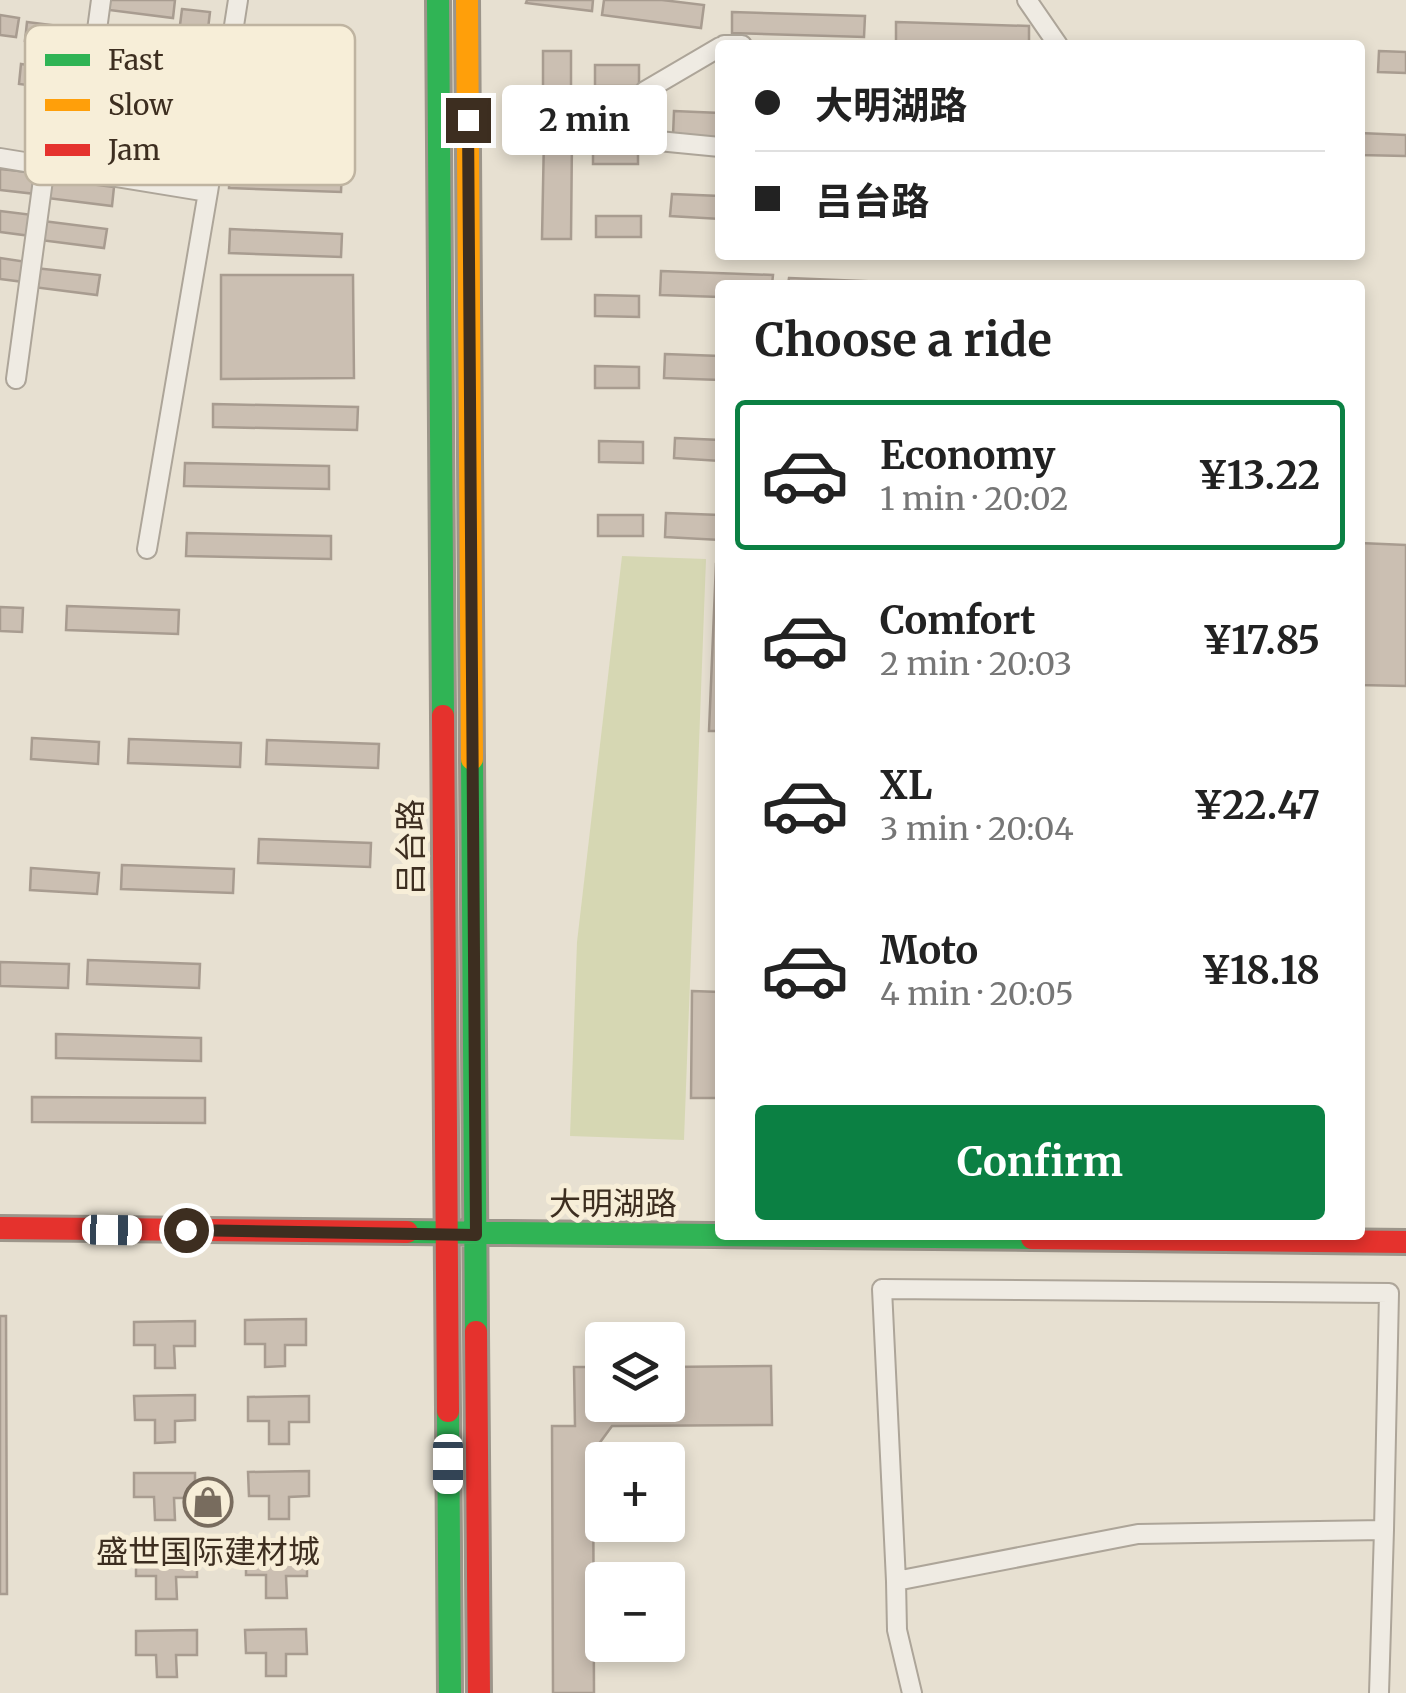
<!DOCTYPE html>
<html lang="en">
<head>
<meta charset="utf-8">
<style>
	:root { --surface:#fff; --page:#f6f6f6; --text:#222; --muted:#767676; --line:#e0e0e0; --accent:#0b8043 }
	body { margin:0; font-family:Merriweather,"Noto Sans SC",serif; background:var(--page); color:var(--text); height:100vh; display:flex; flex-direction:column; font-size:38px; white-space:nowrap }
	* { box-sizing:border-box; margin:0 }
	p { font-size:32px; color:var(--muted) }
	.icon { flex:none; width:55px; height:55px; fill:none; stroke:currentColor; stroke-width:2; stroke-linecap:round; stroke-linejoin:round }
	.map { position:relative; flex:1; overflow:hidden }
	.drawer { position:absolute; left:715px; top:280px; width:650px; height:960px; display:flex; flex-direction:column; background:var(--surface); border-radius:10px; box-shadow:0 5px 15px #0003 }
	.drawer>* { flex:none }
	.banner { position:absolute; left:715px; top:40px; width:650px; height:220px; border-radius:10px; box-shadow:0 5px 15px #0003; display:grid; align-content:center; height:220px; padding:0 40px; background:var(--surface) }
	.fabs { position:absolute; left:585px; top:1322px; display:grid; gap:20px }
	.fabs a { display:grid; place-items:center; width:100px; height:100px; border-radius:10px; background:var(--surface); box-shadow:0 5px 15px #0003; font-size:50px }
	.end { position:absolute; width:45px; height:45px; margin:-22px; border:12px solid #3d2e20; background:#fff; box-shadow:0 0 0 5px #fff }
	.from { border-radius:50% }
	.bubble { position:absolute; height:70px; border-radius:10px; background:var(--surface); box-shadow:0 5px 15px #0003; font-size:32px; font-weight:700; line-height:70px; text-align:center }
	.car { position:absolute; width:30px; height:60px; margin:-30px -15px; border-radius:12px; box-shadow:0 0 8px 2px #0007; background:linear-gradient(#fff 24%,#345 0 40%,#fff 0 76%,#345 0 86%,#fff 0) }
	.banner b { display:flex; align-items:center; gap:35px; height:95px; font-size:38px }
	.banner b+b { border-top:2px solid var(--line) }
	.banner i { width:25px; height:25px; background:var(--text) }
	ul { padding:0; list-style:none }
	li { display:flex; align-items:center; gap:30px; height:150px; margin:0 20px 15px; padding:0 20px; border:5px solid transparent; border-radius:10px }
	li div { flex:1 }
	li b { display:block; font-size:38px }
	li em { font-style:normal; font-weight:700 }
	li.on { border-color:var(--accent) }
	li>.icon { width:90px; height:90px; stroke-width:1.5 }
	h2 { padding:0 40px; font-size:45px; line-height:120px }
	.action { display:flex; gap:20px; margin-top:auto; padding:20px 40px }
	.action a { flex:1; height:115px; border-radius:10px; background:var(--accent); color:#fff; font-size:40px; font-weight:700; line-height:115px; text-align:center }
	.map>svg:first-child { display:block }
	.green { fill:#d6d7b3 }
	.building { fill:#cbbfb2; stroke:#a89c90; stroke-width:2.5 }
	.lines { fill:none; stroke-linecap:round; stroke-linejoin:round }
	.street-casing { stroke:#ada599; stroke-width:22 }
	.fast-casing { stroke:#9c958a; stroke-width:28 }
	.slow-casing { stroke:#9c958a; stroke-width:28 }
	.jam-casing { stroke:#9c958a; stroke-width:28 }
	.street { stroke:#efebe3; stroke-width:18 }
	.fast { stroke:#30b455; stroke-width:22 }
	.slow { stroke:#ff9f0a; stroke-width:22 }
	.jam { stroke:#e5322d; stroke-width:22 }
	.route { stroke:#3d2e20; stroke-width:12 }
	.labels { text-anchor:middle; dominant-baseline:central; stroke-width:10; stroke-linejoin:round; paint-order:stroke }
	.street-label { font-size:32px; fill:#3d2e20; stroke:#f7eed8 }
	.poi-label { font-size:32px; fill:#3d2e20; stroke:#f7eed8 }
	.key { fill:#f7eed8; stroke:#bfb4a1; stroke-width:2.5 }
	.key-label { font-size:28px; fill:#3d2e20 }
</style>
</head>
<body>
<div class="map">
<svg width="1406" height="1693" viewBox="0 0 1406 1693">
	<rect width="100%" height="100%" fill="#e7e0d1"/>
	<path class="green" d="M622,556L706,559L684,1140L570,1136L577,942Z"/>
	<path class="building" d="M110,0H175L173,18L109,10Z
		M527,0H593L592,11L526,3Z
		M604,0H662L704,5L701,28L602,15Z
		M182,9L210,12L208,29L180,25Z
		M732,12L865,16L864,37L732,33Z
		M0,15L19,18L16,37L0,35Z
		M27,22L91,30L89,49L25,41Z
		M896,22L1029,26V45L896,44Z
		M543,51H571V121H543Z
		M1379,51L1406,52V73L1378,72Z
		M21,64L85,72L83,92L19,84Z
		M595,65H639V86H595Z
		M674,111L720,113V138L673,136Z
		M1360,133L1406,135V156L1360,155Z
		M544,136L572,137L571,239H542Z
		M593,143H638V164H593Z
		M230,164L342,168L341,192L229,188Z
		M0,169L38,173L36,194L0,190Z
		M50,179L114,187L112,206L47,198Z
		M672,194L720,196V219L670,216Z
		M0,211L33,215L31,236L0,232Z
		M596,216H641V237H596Z
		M43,221L107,229L104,248L40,240Z
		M230,229L342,234L341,257L229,253Z
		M0,258L27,262L24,282L0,279Z
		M35,268L100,275L97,295L33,287Z
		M661,271L773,275L772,285H720V297L660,295Z
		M221,275H353L354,378L221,379Z
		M789,278L936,284L788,285Z
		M595,295L639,296V317L595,316Z
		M665,354L720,356V380L664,378Z
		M595,366L639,367V388H595Z
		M213,404L358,407L357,430L213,427Z
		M675,438L720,440V461L674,458Z
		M599,441L643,442V463L599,462Z
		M185,463L329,466V489L184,486Z
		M666,513L720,515V540L665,537Z
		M598,515H643V536H598Z
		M187,533L331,536V559L186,556Z
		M1360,543L1406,545V686L1360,685Z
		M716,564H720V731H709Z
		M67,606L179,610L178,634L66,630Z
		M0,607L23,608L22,632L0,631Z
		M32,738L99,742L98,764L31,759Z
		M129,739L241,743L240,767L128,763Z
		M267,740L379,744L378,768L266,764Z
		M259,839L371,843L370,867L258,863Z
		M122,865L234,869L233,893L121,889Z
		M31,868L99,873L97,894L30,890Z
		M88,960L200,964L199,988L87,984Z
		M0,962L69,964L68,988L0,986Z
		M692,991L720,992V1098H691Z
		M56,1034L201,1038V1061L56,1058Z
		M32,1097L205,1098V1123L32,1122Z
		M0,1316H6L7,1594H0Z
		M306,1319V1345H285V1366L265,1367V1344H245V1320Z
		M195,1321V1346H174L175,1368H155V1345H134V1322Z
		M771,1366L772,1425L612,1426L593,1452L594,1693H553L552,1426H575L574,1367H602V1405H668V1367Z
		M195,1395V1420L175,1421V1442L155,1443V1420H135L134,1396Z
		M309,1396V1422H289V1444H269V1421H248V1397Z
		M309,1471V1496L289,1497V1519H269V1496H249L248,1472Z
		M134,1473H195V1498H174L175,1520H155L154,1497H134Z
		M307,1550V1576H286L287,1598H266V1575H246V1551Z
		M136,1552H197V1577H176L177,1599H156V1576H136Z
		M306,1629L307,1654H286V1676H266V1653H246L245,1630Z
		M197,1630V1655H176L177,1677H157L156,1655H136V1631Z"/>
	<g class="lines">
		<g class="street-casing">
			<path id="street" d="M1027,0L1058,45
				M724,45H742
				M720,47L645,91L648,140L720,147
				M0,158L208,192L238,0
				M78,171L101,0
				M16,379L45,165
				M147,549L208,192
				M882,1289L1389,1293L1384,1530L1138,1534L896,1581Z
				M896,1581L897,1630L912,1693
				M1379,1693L1384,1530"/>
		</g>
		<g class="fast-casing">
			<path id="fast" d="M438,0L443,716
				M472,759L476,1332
				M407,1232L1032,1238
				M448,1411L450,1693"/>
		</g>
		<g class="slow-casing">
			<path id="slow" d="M467,0L472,759"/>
		</g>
		<g class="jam-casing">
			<path id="jam" d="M443,716L448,1411
				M0,1228L407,1232
				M1032,1238L1406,1242
				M476,1332L479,1693"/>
		</g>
		<use href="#street" class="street"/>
		<use href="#fast" class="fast"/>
		<use href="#slow" class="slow"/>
		<use href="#jam" class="jam"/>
	</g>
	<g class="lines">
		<path class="route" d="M186,1230L476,1235L468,120"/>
	</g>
	<defs>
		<g id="shop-ring" transform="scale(2.5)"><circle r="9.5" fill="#f7eed8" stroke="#786c5e" stroke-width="1.5"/><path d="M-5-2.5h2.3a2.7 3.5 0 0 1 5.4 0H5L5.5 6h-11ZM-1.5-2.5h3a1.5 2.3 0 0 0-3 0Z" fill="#786c5e"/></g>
	</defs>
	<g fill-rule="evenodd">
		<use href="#shop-ring" x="208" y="1502"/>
	</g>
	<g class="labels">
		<g class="street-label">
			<text transform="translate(411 847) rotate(-90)">吕台路</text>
			<text x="613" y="1204">大明湖路</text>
		</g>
		<g class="poi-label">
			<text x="208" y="1552">盛世国际建材城</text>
		</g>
	</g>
	<rect x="25" y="25" width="330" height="160" rx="15" class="key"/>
	<rect x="45" y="54" width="45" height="12" fill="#30b455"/>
	<rect x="45" y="99" width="45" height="12" fill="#ff9f0a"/>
	<rect x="45" y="144" width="45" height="12" fill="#e5322d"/>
	<g class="key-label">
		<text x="108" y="70">Fast</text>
		<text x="108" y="115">Slow</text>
		<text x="108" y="160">Jam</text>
	</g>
</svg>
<div class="fabs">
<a><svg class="icon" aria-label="layers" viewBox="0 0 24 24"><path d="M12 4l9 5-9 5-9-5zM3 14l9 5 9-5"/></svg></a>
<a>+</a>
<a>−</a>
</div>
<i class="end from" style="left:186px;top:1230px"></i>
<i class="end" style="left:468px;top:120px"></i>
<div class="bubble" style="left:502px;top:85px;width:165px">2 min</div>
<i class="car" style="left:112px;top:1230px;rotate:91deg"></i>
<i class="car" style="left:448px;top:1464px;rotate:180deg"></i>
<div class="banner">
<b><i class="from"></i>大明湖路</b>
<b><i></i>吕台路</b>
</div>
<section class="drawer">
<h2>Choose a ride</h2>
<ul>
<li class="on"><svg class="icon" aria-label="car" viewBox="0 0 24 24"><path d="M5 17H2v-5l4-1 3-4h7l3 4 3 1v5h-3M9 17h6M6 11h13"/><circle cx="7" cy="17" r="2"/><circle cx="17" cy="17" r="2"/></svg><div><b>Economy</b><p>1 min · 20:02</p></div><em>¥13.22</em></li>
<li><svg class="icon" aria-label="car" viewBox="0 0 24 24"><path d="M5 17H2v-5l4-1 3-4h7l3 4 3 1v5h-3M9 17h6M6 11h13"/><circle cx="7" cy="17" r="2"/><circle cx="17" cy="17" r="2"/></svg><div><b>Comfort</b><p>2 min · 20:03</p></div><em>¥17.85</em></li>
<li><svg class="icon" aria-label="car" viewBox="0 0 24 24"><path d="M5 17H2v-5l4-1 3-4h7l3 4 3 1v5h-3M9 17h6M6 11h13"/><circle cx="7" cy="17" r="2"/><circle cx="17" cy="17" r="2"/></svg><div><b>XL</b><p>3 min · 20:04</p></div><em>¥22.47</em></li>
<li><svg class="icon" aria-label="car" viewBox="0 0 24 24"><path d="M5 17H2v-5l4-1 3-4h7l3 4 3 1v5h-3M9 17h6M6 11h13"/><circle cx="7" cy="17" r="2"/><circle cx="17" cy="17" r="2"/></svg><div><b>Moto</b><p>4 min · 20:05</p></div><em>¥18.18</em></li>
</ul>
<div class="action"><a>Confirm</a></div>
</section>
</div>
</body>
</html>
